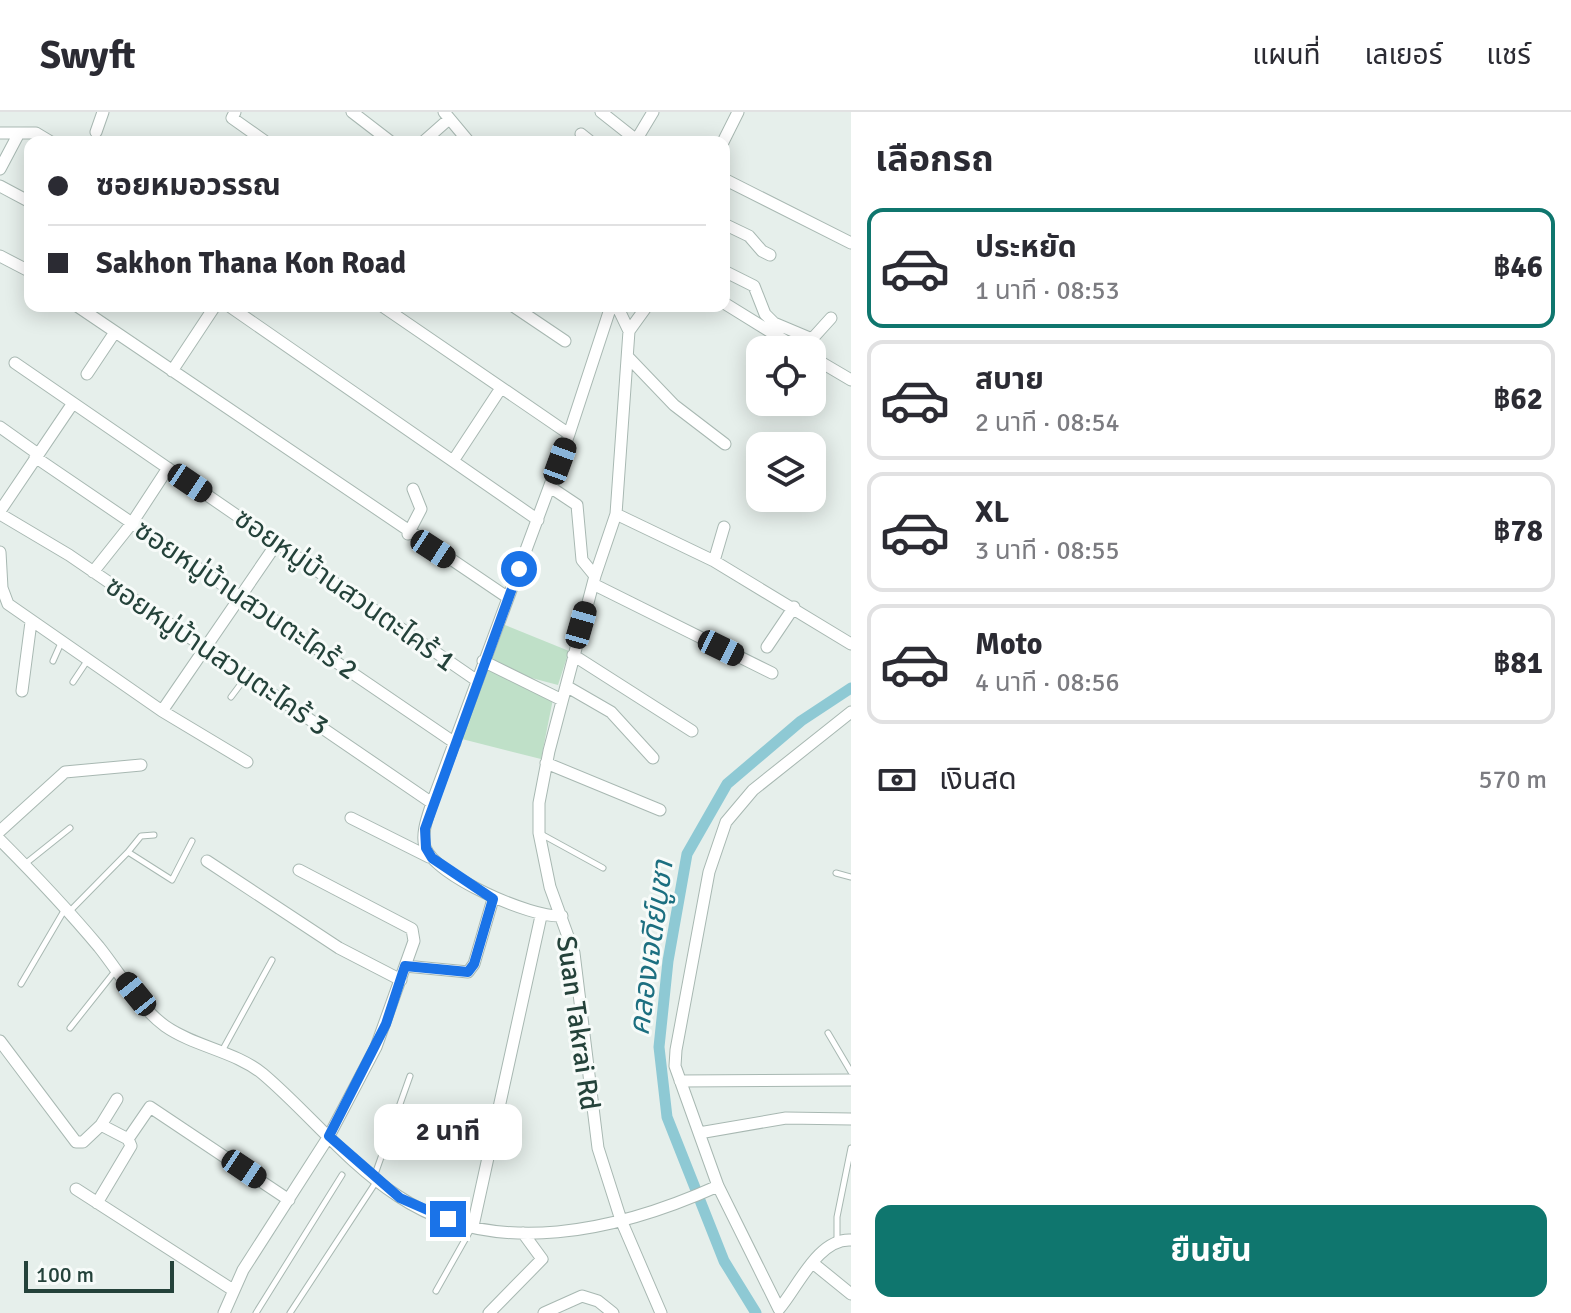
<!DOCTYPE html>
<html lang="th">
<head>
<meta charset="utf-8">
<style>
	:root { --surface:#fff; --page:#f7f7f7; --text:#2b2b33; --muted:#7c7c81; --line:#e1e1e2; --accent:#0f766e }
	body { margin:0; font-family:Signika,"Noto Sans Thai",sans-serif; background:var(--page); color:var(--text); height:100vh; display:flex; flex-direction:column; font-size:30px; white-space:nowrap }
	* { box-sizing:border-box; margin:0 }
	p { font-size:26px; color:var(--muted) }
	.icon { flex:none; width:44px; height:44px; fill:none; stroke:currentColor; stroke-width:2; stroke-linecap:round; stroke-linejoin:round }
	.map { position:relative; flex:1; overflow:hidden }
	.panel { display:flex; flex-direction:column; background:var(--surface); width:720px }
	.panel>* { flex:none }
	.top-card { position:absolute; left:24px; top:24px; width:706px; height:176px; border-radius:16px; box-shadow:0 4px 20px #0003; display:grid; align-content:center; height:176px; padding:0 24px; background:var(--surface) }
	.controls { position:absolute; left:746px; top:224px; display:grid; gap:16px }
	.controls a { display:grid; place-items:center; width:80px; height:80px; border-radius:16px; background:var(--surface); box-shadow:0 4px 20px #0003; font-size:40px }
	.scale { position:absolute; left:24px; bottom:20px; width:150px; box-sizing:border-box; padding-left:8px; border:4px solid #24423a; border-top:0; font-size:22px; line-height:28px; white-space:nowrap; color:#24423a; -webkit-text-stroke:6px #f7fbf9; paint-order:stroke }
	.end { position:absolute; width:36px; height:36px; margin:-18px; border:10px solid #1a73e8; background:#fff; box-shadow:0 0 0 4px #fff }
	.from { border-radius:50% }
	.bubble { position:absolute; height:56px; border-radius:16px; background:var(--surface); box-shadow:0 4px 20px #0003; font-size:26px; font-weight:700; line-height:56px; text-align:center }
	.car { position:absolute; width:24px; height:48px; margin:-24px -12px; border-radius:10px; box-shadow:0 0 6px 2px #0007; background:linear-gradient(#222 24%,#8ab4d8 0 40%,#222 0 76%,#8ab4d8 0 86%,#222 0) }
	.top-card b { display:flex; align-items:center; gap:28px; height:76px; font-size:30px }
	.top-card b+b { border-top:2px solid var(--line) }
	.top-card i { width:20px; height:20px; background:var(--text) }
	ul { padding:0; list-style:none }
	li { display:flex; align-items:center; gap:24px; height:120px; margin:0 16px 12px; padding:0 8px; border:4px solid var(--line); border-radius:16px }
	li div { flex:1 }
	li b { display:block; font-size:30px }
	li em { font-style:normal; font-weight:700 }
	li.on { border-color:var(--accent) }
	li>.icon { width:72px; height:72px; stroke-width:1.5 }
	h2 { padding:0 24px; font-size:36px; line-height:96px }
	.pay { display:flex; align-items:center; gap:20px; height:88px; padding:0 24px; font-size:30px }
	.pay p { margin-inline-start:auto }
	.cta { display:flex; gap:16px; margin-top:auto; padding:16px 24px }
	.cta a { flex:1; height:92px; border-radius:16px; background:var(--accent); color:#fff; font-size:32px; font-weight:700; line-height:92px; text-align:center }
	header { display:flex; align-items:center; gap:48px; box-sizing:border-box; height:112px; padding:0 40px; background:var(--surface); border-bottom:2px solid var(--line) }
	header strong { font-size:38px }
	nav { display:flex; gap:44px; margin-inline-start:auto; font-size:28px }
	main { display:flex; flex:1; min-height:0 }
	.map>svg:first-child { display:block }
	.green { fill:#bfe0c8 }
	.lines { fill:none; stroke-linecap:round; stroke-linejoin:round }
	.canal { stroke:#8ec9d4; stroke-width:11 }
	.lane-casing { stroke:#a8b8b2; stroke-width:7 }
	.street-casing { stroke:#a8b8b2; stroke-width:13 }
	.lane { stroke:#fff; stroke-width:5 }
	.street { stroke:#fff; stroke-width:11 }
	.route { stroke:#1a73e8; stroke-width:10 }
	.labels { text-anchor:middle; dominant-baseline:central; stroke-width:6; stroke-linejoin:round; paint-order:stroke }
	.street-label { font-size:28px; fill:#24423a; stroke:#f7fbf9 }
	.water-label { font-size:30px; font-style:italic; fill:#1c6f80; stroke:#f7fbf9 }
</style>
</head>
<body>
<header>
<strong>Swyft</strong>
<nav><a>แผนที่</a><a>เลเยอร์</a><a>แชร์</a></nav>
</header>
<main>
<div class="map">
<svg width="851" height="1201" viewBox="0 0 851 1201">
	<rect width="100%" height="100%" fill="#e6efeb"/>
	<path class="green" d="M500,511L569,539L558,573L490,555L553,587L541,647L458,626Z"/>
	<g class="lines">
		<path class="canal" d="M756,1201L724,1149L667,1005L659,935L668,849L687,742L727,672L801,609L851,576"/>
		<g class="lane-casing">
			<path id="lane" d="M53,549L61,531
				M73,570L87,549
				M231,585L246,565
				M541,722L603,756
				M128,740L141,724L154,723
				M25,752L70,716
				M836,761L851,765
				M70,799L128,740L172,768L192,729
				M21,872L65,797
				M70,916L116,858
				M828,921L851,960
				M222,939L272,848
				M374,1065L410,964
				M837,1128V1105L851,1036
				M436,1179L471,1117
				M256,1201L342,1063
				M290,1201L376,1070"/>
		</g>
		<g class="street-casing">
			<path id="street" d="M235,0L232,6L266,30
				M352,0L391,30
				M444,0L469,30
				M601,0L639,30
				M96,20L103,0
				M0,21H36L51,30
				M581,22L591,30
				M423,30L449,7
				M635,30L653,0
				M723,30L738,0
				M0,57L18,23
				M724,67L851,131
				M0,74L30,90
				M724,112L749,124L762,139L770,143
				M0,144L29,159
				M724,159L754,174L765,202L774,211L812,227L831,206
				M724,191L800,238
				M77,194L507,485
				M229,194L538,408
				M382,194L569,322
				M513,194L565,229
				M617,194L629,219L616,402L595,464L549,639L539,691V721L550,775L574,841L598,1036L621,1108L661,1201
				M629,219L647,194
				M628,245L674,293L725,332
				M812,245L851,268
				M15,251L476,568
				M172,259L215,194
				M87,262L115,220
				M0,315L38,342
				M35,345L455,631
				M453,349L501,276
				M550,375L577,393L582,448L595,464
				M0,399L73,291
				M0,402L69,443L432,691
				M616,402L714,449L851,532
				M408,422L421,397L413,377
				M0,440L2,476L8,492L162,599L247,650
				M714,449L724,415
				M93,460L132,411L168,356
				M593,472L772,561
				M767,535L794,495
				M573,543L692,619
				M483,549L562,588
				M566,574L611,600L653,646
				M22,579L31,510
				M162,599L277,431
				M851,600L753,678L726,710L709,760L676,938L675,954L718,1074L779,1197C798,1175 818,1126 851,1128
				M546,651L660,698
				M351,706L429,745
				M0,719L65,660L141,653
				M0,728C35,763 68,798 99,835C119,860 139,895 165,914C195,935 235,939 263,962C309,1001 347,1051 398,1084C495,1149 620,1118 718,1074
				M207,749L339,836L401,868
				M562,804C531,806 435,764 425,735C421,721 428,704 432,691L569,322L611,194
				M405,854L468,860L474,852L493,787
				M0,929L76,1030H83L101,1013L128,1027
				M680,969L851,968
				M101,1013L117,987
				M699,1021L786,1006L851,1007
				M76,1077L233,1178
				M97,1091L131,1034L128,1027L150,995L289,1088
				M473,1114L541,804
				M814,1152L851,1182
				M224,1201L243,1158L329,1024L376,935L414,829L412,817L299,758
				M489,1201L542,1147L523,1121
				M544,1201L582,1184L598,1189L613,1201"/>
		</g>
		<use href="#lane" class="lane"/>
		<use href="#street" class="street"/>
	</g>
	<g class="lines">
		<path class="route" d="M448,1107L400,1086L329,1024L386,912L405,854L468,860L474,852L493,787L432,746L426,736L425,717L519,457"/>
	</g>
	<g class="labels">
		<g class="street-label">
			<text transform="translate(345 478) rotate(35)">ซอยหมู่บ้านสวนตะไคร้ 1</text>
			<text transform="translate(246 488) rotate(34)">ซอยหมู่บ้านสวนตะไคร้ 2</text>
			<text transform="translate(217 544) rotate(34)">ซอยหมู่บ้านสวนตะไคร้ 3</text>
			<text transform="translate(578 911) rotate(82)">Suan Takrai Rd</text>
		</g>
		<g class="water-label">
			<text transform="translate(651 836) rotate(-82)">คลองเจดีย์บูชา</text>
		</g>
	</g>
</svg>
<div class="controls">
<a><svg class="icon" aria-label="locate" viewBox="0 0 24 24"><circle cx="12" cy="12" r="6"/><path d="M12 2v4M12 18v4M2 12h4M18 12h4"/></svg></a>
<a><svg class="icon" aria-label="layers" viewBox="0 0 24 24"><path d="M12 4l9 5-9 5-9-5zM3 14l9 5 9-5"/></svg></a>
</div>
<div class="scale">100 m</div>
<i class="end from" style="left:519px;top:457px"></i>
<i class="end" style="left:448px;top:1107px"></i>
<div class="bubble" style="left:374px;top:992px;width:148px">2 นาที</div>
<i class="car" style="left:560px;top:349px;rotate:20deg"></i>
<i class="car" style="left:190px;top:371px;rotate:124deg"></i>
<i class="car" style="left:433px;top:437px;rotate:123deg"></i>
<i class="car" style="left:581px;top:513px;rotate:16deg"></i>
<i class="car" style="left:721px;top:536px;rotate:116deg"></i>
<i class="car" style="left:136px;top:882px;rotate:321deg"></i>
<i class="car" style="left:244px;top:1057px;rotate:124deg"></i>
<div class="top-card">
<b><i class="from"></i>ซอยหมอวรรณ</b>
<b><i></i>Sakhon Thana Kon Road</b>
</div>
</div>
<section class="panel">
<h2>เลือกรถ</h2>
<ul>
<li class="on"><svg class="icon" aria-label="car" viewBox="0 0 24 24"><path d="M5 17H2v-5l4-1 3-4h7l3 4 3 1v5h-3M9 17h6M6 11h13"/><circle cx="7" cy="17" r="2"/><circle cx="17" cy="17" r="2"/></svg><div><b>ประหยัด</b><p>1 นาที · 08:53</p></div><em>฿46</em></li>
<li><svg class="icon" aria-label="car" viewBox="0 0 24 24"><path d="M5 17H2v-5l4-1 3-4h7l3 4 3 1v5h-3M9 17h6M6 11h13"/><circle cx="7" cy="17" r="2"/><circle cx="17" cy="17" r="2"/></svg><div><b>สบาย</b><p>2 นาที · 08:54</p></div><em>฿62</em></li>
<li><svg class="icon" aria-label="car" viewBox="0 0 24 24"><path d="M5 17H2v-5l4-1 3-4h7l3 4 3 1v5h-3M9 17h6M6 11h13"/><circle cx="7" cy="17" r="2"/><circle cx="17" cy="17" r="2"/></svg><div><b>XL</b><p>3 นาที · 08:55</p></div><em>฿78</em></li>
<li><svg class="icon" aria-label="car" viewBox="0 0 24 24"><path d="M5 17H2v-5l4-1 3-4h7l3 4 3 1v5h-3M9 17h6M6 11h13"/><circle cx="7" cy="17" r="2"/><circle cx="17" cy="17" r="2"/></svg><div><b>Moto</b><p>4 นาที · 08:56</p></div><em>฿81</em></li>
</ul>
<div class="pay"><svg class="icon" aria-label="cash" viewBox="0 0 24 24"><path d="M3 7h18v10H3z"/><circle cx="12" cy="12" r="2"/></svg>เงินสด<p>570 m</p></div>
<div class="cta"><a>ยืนยัน</a></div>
</section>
</main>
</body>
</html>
